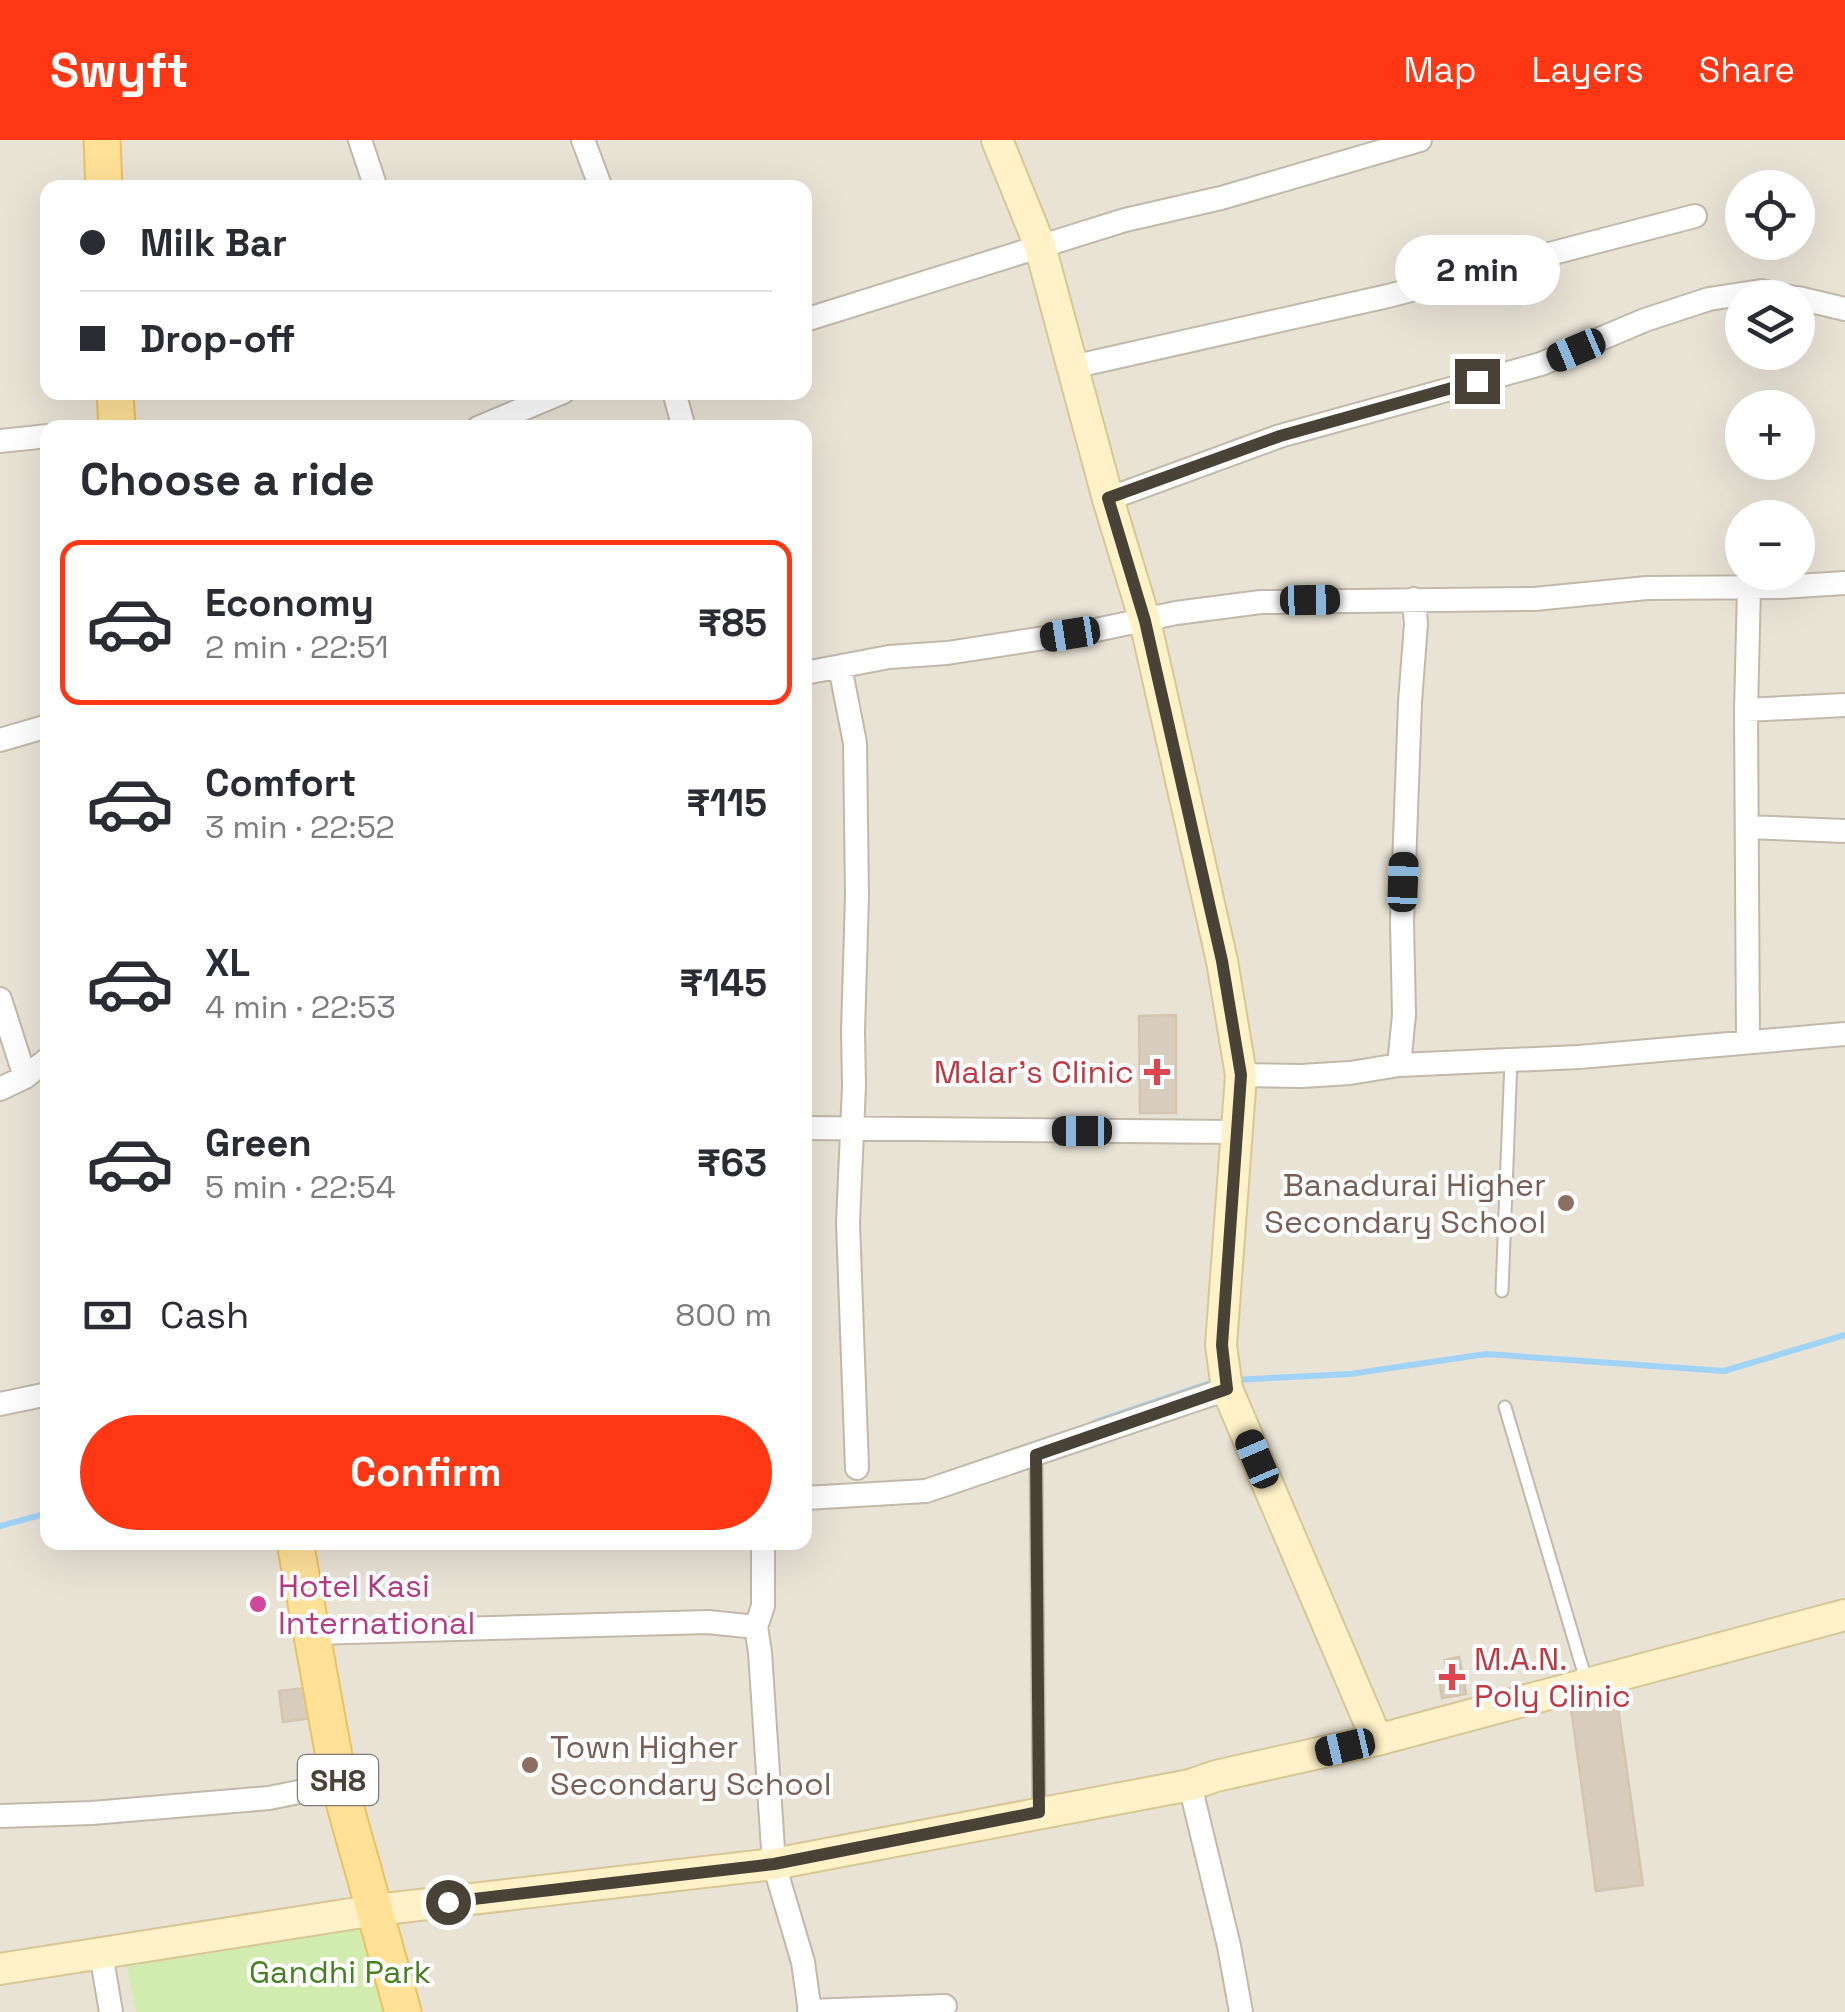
<!DOCTYPE html>
<html lang="en">
<head>
<meta charset="utf-8">
<style>
	:root { --surface:#fff; --page:#f2f2f3; --text:#2b2b33; --muted:#7c7c81; --line:#e1e1e2; --accent:#ff3715 }
	body { margin:0; font-family:"Space Grotesk",sans-serif; background:var(--page); color:var(--text); height:100vh; display:flex; flex-direction:column; font-size:38px; white-space:nowrap }
	* { box-sizing:border-box; margin:0 }
	p { font-size:32px; color:var(--muted) }
	.icon { flex:none; width:55px; height:55px; fill:none; stroke:currentColor; stroke-width:2; stroke-linecap:round; stroke-linejoin:round }
	.map { position:relative; flex:1; overflow:hidden }
	.drawer { position:absolute; left:40px; top:280px; width:772px; height:1130px; display:flex; flex-direction:column; background:var(--surface); border-radius:20px; box-shadow:0 10px 40px #0002 }
	.drawer>* { flex:none }
	.banner { position:absolute; left:40px; top:40px; width:772px; height:220px; border-radius:20px; box-shadow:0 10px 40px #0002; display:grid; align-content:center; height:220px; padding:0 40px; background:var(--surface) }
	.fabs { position:absolute; left:1725px; top:30px; display:grid; gap:20px }
	.fabs a { display:grid; place-items:center; width:90px; height:90px; border-radius:50%; background:var(--surface); box-shadow:0 10px 40px #0002; font-size:50px }
	.end { position:absolute; width:45px; height:45px; margin:-22px; border:12px solid #494236; background:#fff; box-shadow:0 0 0 5px #fff }
	.from { border-radius:50% }
	.bubble { position:absolute; height:70px; border-radius:35px; background:var(--surface); box-shadow:0 10px 40px #0002; font-size:32px; font-weight:700; line-height:70px; text-align:center }
	.car { position:absolute; width:30px; height:60px; margin:-30px -15px; border-radius:12px; box-shadow:0 0 8px 2px #0007; background:linear-gradient(#222 24%,#8ab4d8 0 40%,#222 0 76%,#8ab4d8 0 86%,#222 0) }
	.banner b { display:flex; align-items:center; gap:35px; height:95px; font-size:38px }
	.banner b+b { border-top:2px solid var(--line) }
	.banner i { width:25px; height:25px; background:var(--text) }
	ul { padding:0; list-style:none }
	li { display:flex; align-items:center; gap:30px; height:165px; margin:0 20px 15px; padding:0 20px; border:5px solid transparent; border-radius:20px }
	li div { flex:1 }
	li b { display:block; font-size:38px }
	li em { font-style:normal; font-weight:700 }
	li.active { border-color:var(--accent) }
	li>.icon { width:90px; height:90px; stroke-width:1.5 }
	h2 { padding:0 40px; font-size:45px; line-height:120px }
	.pay { display:flex; align-items:center; gap:25px; height:110px; padding:0 40px; font-size:38px }
	.pay p { margin-inline-start:auto }
	.primary-button { display:flex; gap:20px; margin-top:auto; padding:20px 40px }
	.primary-button a { flex:1; height:115px; border-radius:60px; background:var(--accent); color:#fff; font-size:40px; font-weight:700; line-height:115px; text-align:center }
	header { display:flex; align-items:center; gap:60px; box-sizing:border-box; height:140px; padding:0 50px; background:var(--accent); color:#fff }
	header strong { font-size:48px }
	nav { display:flex; gap:55px; margin-inline-start:auto; font-size:35px }
	.map>svg:first-child { display:block }
	.residential { fill:#e9e3d6; fill-rule:evenodd }
	.green { fill:#d1ecae }
	.lines { fill:none; stroke-linecap:round; stroke-linejoin:round }
	.stream { stroke:#a1d3f6; stroke-width:6 }
	.building { fill:#d8cdbd; stroke:#d3c5af; stroke-width:2.5 }
	.lane-casing { stroke:#c1b9aa; stroke-width:15 }
	.street-casing { stroke:#c1b9aa; stroke-width:26 }
	.secondary-casing { stroke:#d8c695; stroke-width:34 }
	.primary-casing { stroke:#ecc15f; stroke-width:39 }
	.lane { stroke:#fff; stroke-width:11 }
	.street { stroke:#fff; stroke-width:22 }
	.secondary { stroke:#fff2c8; stroke-width:30 }
	.primary { stroke:#ffe197; stroke-width:35 }
	.route { stroke:#494236; stroke-width:12 }
	.health-dot { fill:#e0444e; stroke:#fff; stroke-width:4 }
	.education-dot { fill:#8d6e63; stroke:#fff; stroke-width:4 }
	.hotel-dot { fill:#d1479c; stroke:#fff; stroke-width:4 }
	.labels { text-anchor:middle; dominant-baseline:central; stroke-width:8; stroke-linejoin:round; paint-order:stroke }
	.shield { fill:#fff; stroke:#807b72; stroke-width:2.5 }
	.shield-label { font-size:30px; font-weight:bold; fill:#494236 }
	.health-label { font-size:32px; fill:#be3a42; stroke:#fff; text-anchor:end }
	.education-label { font-size:32px; fill:#785e54; stroke:#fff; text-anchor:end }
	.hotel-label { font-size:32px; fill:#b23c85; stroke:#fff; text-anchor:start }
	.park-label { font-size:32px; fill:#488024; stroke:#fff }
</style>
</head>
<body>
<header>
<strong>Swyft</strong>
<nav><a>Map</a><a>Layers</a><a>Share</a></nav>
</header>
<div class="map">
<svg width="1845" height="1872" viewBox="0 0 1845 1872">
	<rect width="100%" height="100%" fill="#f5f1e8"/>
	<path class="residential" d="M0,0H1845V1872H0ZM48,48H805V252H48ZM1742,48H1798V102H1742ZM1742,158H1798V212H1742ZM1742,268H1798V322H1742ZM48,288H805V1402H48ZM1742,378H1798V432H1742Z"/>
	<path class="green" d="M369,1785L392,1872H136L127,1826Z"/>
	<g class="lines">
		<path class="stream" d="M1233,1240L1350,1234L1486,1214L1724,1231L1845,1195
			M1095,1282L1216,1241
			M0,1386L48,1373"/>
	</g>
	<path class="building" d="M1176,875V973H1140L1139,876Z
		M1459,1517L1466,1554L1442,1558L1438,1533L1447,1531L1445,1520Z
		M314,1547L318,1577L283,1582L279,1551Z
		M1617,1561L1643,1745L1596,1751L1571,1568Z"/>
	<g class="lines">
		<g class="lane-casing">
			<path id="lane" d="M1502,1151L1511,920
				M1505,1267L1586,1540
				M1036,1315L1039,1672"/>
		</g>
		<g class="street-casing">
			<path id="street" d="M360,0L376,48
				M583,0L601,48
				M1798,158L1845,169
				M805,180L1125,80L1221,58L1420,0
				M1072,227L1388,156L1695,76
				M674,252L684,288
				M478,288L563,252
				M0,301L48,296
				M1108,359L1280,296L1541,224L1645,180L1709,159L1761,151L1795,158
				M840,527L855,603L857,756L853,891L854,946L848,1083L857,1328
				M805,533L889,517L947,513L1096,490L1176,473L1261,462L1534,459L1647,448L1781,447L1845,443
				M1746,570L1845,565
				M0,600L48,586
				M1747,687L1845,691
				M0,859L25,937
				M1748,902L1746,570L1749,447
				M1399,925L1404,875L1402,781L1410,562L1416,484L1414,459
				M1241,935L1301,936L1350,933L1399,925L1579,917L1845,894
				M0,949L25,937L48,919
				M805,988L1236,992
				M0,1264L48,1254
				M805,1358L926,1351L1227,1249
				M756,1487L763,1466V1402
				M313,1493L708,1482L756,1487L760,1512L774,1724L803,1822L810,1872
				M1190,1645L1229,1806L1241,1872
				M0,1676L92,1673L269,1658L339,1644
				M101,1813L111,1872
				M809,1871L945,1866"/>
		</g>
		<g class="secondary-casing">
			<path id="secondary" d="M997,0L1040,106L1108,359L1145,481L1222,821L1241,935L1221,1205L1227,1249L1377,1600
				M0,1829L376,1770L774,1724L1190,1645L1216,1636L1377,1600L1845,1475"/>
		</g>
		<g class="primary-casing">
			<path id="primary" d="M102,0L104,48
				M115,252L117,288
				M295,1402L339,1644L403,1872"/>
		</g>
		<use href="#lane" class="lane"/>
		<use href="#street" class="street"/>
		<use href="#secondary" class="secondary"/>
		<use href="#primary" class="primary"/>
	</g>
	<g class="lines">
		<path class="route" d="M448,1762L774,1724L1039,1672L1036,1315L1227,1249L1222,1205L1241,935L1222,821L1145,481L1108,358L1280,296L1477,241"/>
	</g>
	<g class="health-dot">
		<path d="M1152 917h10v10h10v10h-10v10h-10v-10h-10v-10h10z"/>
		<path d="M1447 1522h10v10h10v10h-10v10h-10v-10h-10v-10h10z"/>
	</g>
	<g class="education-dot">
		<circle cx="1566" cy="1063" r="10"/>
		<circle cx="530" cy="1625" r="10"/>
	</g>
	<circle class="hotel-dot" cx="258" cy="1464" r="10"/>
	<g class="labels">
		<rect class="shield" x="298" y="1615" width="80" height="50" rx="8"/>
		<g class="shield-label">
			<text x="338" y="1640">SH8</text>
		</g>
		<g class="health-label">
			<text x="1134" y="932">Malar's Clinic</text>
			<text x="1474" y="1519" text-anchor="start">M.A.N.<tspan x="1474" dy="37">Poly Clinic</tspan></text>
		</g>
		<g class="education-label">
			<text x="1546" y="1045">Banadurai Higher<tspan x="1546" dy="37">Secondary School</tspan></text>
			<text x="550" y="1607" text-anchor="start">Town Higher<tspan x="550" dy="37">Secondary School</tspan></text>
		</g>
		<g class="hotel-label">
			<text x="278" y="1446">Hotel Kasi<tspan x="278" dy="37">International</tspan></text>
		</g>
		<g class="park-label">
			<text x="340" y="1832">Gandhi Park</text>
		</g>
	</g>
</svg>
<div class="fabs">
<a><svg class="icon" aria-label="locate" viewBox="0 0 24 24"><circle cx="12" cy="12" r="6"/><path d="M12 2v4M12 18v4M2 12h4M18 12h4"/></svg></a>
<a><svg class="icon" aria-label="layers" viewBox="0 0 24 24"><path d="M12 4l9 5-9 5-9-5zM3 14l9 5 9-5"/></svg></a>
<a>+</a>
<a>−</a>
</div>
<i class="end from" style="left:448px;top:1762px"></i>
<i class="end" style="left:1477px;top:241px"></i>
<div class="bubble" style="left:1395px;top:95px;width:165px">2 min</div>
<i class="car" style="left:1576px;top:210px;rotate:247deg"></i>
<i class="car" style="left:1310px;top:460px;rotate:89deg"></i>
<i class="car" style="left:1070px;top:494px;rotate:261deg"></i>
<i class="car" style="left:1403px;top:742px;rotate:2deg"></i>
<i class="car" style="left:1082px;top:991px;rotate:270deg"></i>
<i class="car" style="left:1257px;top:1319px;rotate:337deg"></i>
<i class="car" style="left:1345px;top:1607px;rotate:257deg"></i>
<div class="banner">
<b><i class="from"></i>Milk Bar</b>
<b><i></i>Drop-off</b>
</div>
<section class="drawer">
<h2>Choose a ride</h2>
<ul>
<li class="active"><svg class="icon" aria-label="car" viewBox="0 0 24 24"><path d="M5 17H2v-5l4-1 3-4h7l3 4 3 1v5h-3M9 17h6M6 11h13"/><circle cx="7" cy="17" r="2"/><circle cx="17" cy="17" r="2"/></svg><div><b>Economy</b><p>2 min · 22:51</p></div><em>₹85</em></li>
<li><svg class="icon" aria-label="car" viewBox="0 0 24 24"><path d="M5 17H2v-5l4-1 3-4h7l3 4 3 1v5h-3M9 17h6M6 11h13"/><circle cx="7" cy="17" r="2"/><circle cx="17" cy="17" r="2"/></svg><div><b>Comfort</b><p>3 min · 22:52</p></div><em>₹115</em></li>
<li><svg class="icon" aria-label="car" viewBox="0 0 24 24"><path d="M5 17H2v-5l4-1 3-4h7l3 4 3 1v5h-3M9 17h6M6 11h13"/><circle cx="7" cy="17" r="2"/><circle cx="17" cy="17" r="2"/></svg><div><b>XL</b><p>4 min · 22:53</p></div><em>₹145</em></li>
<li><svg class="icon" aria-label="car" viewBox="0 0 24 24"><path d="M5 17H2v-5l4-1 3-4h7l3 4 3 1v5h-3M9 17h6M6 11h13"/><circle cx="7" cy="17" r="2"/><circle cx="17" cy="17" r="2"/></svg><div><b>Green</b><p>5 min · 22:54</p></div><em>₹63</em></li>
</ul>
<div class="pay"><svg class="icon" aria-label="cash" viewBox="0 0 24 24"><path d="M3 7h18v10H3z"/><circle cx="12" cy="12" r="2"/></svg>Cash<p>800 m</p></div>
<div class="primary-button"><a>Confirm</a></div>
</section>
</div>
</body>
</html>
